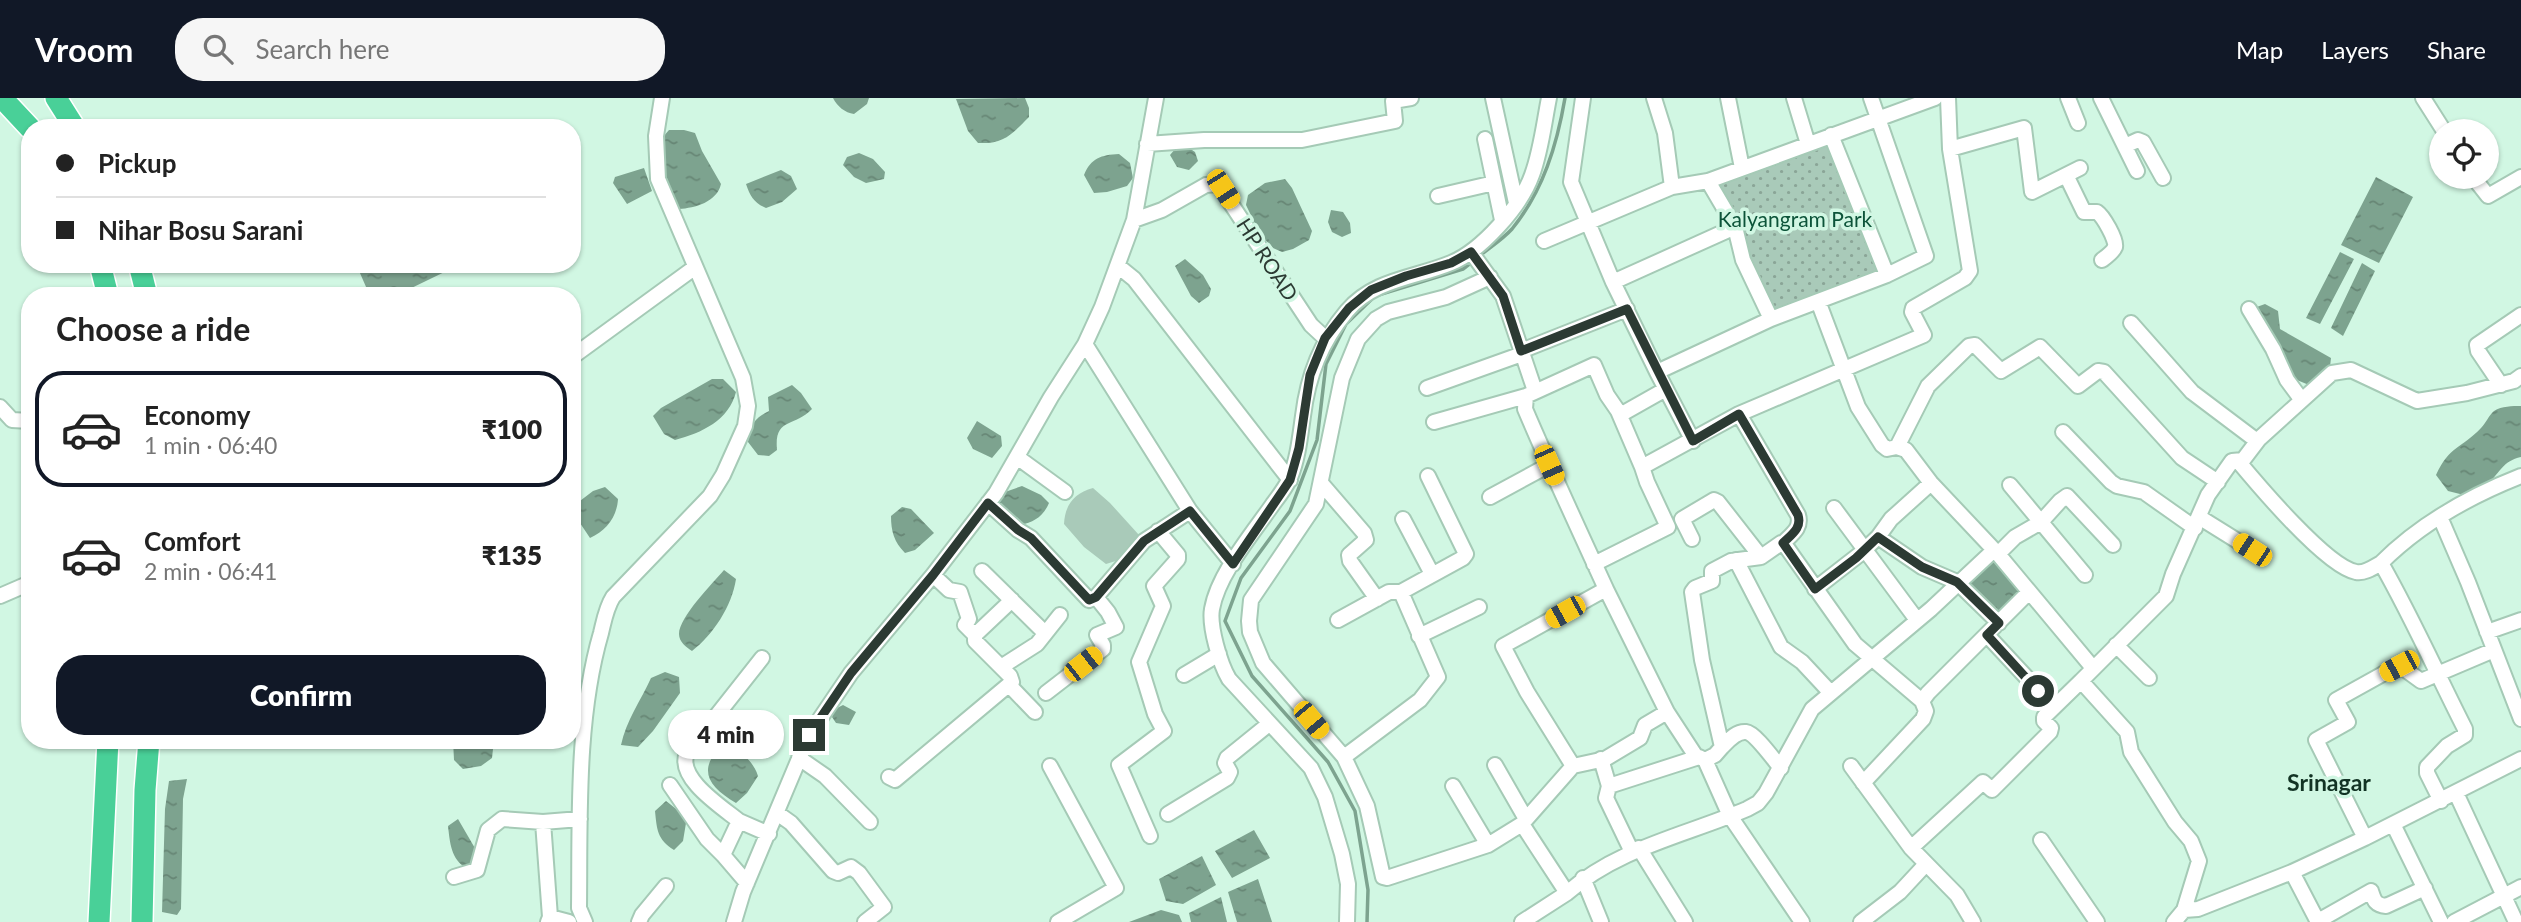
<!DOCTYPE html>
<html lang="en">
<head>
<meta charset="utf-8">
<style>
	:root { --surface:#fff; --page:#f6f6f6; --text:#222; --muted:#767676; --line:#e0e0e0; --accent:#111827 }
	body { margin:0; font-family:Lato,sans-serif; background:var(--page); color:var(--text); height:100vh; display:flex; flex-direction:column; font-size:26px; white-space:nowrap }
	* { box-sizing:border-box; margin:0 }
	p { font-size:23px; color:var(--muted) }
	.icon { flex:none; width:38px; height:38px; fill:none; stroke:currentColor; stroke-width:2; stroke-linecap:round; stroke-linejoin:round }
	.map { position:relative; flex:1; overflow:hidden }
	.drawer { position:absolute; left:21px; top:189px; width:560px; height:462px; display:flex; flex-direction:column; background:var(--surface); border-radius:28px; box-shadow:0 2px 5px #0004 }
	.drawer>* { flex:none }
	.banner { position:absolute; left:21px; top:21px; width:560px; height:154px; border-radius:28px; box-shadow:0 2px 5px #0004; display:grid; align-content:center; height:154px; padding:0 35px; background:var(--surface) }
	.buttons { position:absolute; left:2429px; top:21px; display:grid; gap:14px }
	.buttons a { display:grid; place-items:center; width:70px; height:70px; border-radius:50%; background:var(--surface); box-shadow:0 2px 5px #0004; font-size:35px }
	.end { position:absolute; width:32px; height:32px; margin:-16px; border:9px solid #2c3a33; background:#fff; box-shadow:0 0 0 4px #fff }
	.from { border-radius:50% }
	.bubble { position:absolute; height:49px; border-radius:24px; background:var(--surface); box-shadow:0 2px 5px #0004; font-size:23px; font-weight:800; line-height:49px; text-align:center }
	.car { position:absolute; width:21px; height:42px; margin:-21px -10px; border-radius:9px; box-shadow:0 0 5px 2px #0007; background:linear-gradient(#f5c518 24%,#345 0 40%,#f5c518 0 76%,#345 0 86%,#f5c518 0) }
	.banner b { display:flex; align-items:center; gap:24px; height:66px; font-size:26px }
	.banner b+b { border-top:2px solid var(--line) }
	.banner i { width:18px; height:18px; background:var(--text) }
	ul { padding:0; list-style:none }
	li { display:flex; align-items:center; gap:21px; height:116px; margin:0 14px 10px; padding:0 21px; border:4px solid transparent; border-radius:28px }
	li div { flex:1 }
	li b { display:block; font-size:26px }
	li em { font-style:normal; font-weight:800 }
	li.active { border-color:var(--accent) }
	li>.icon { width:63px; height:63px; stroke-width:1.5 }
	h2 { padding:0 35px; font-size:32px; line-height:84px }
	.action { display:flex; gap:14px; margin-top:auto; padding:14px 35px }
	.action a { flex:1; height:80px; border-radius:28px; background:var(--accent); color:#fff; font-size:28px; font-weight:800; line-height:80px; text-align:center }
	header { display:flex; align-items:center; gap:42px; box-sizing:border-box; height:98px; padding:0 35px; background:var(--accent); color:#fff }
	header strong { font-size:33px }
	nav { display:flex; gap:38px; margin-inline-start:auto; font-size:24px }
	.search { width:490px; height:63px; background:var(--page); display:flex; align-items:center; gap:18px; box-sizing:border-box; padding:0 24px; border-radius:28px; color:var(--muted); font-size:26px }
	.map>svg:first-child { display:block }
	.green { fill:#a9cab9 }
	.park { fill:url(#park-dots) }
	.water { fill:url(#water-ripples) }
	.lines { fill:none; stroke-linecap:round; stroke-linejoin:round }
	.stream { stroke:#7da38f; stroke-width:3.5 }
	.minor-casing { stroke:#a5cab6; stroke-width:18 }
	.highway-casing { stroke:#fff; stroke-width:24 }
	.minor { stroke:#fff; stroke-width:14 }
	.highway { stroke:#49d098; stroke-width:21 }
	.route { stroke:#2c3a33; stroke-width:9 }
	.labels { text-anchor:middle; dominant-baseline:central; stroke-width:7; stroke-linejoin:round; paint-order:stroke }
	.park-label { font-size:21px; fill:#0c5439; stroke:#d1f7e3 }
	.street-label { font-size:21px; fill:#2c3a33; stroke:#d1f7e3 }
	.neighbourhood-label { font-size:23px; font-weight:bold; fill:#123324; stroke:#d1f7e3 }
</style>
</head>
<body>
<header>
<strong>Vroom</strong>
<div class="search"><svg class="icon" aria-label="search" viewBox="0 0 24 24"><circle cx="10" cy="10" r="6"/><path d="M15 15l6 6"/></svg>Search here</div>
<nav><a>Map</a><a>Layers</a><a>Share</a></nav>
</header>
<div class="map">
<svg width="2521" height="824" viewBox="0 0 2521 824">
	<defs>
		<pattern id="park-dots" width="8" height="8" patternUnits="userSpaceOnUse" patternTransform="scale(1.75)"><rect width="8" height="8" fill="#a9cab9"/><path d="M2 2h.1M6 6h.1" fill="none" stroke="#8aa597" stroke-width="1.8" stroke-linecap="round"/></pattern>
		<pattern id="water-ripples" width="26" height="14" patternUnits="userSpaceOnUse" patternTransform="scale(1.75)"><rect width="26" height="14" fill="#7da38f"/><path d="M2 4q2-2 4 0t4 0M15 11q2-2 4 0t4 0" fill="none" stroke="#678675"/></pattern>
	</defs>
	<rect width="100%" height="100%" fill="#d1f7e3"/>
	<path class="green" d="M1093,390L1110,405L1139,437L1138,444L1125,454L1119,462L1106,466L1084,449L1064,426C1065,407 1074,395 1093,390Z"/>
	<path class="park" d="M1827,39L1881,177L1774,216L1712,85Z"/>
	<path class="water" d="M833,0H869L867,6L854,16C845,15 837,8 833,0Z
		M1025,0L1029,10V19C1011,37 1004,46 978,45L968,33L956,1Z
		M669,32H684L695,35L702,53L721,86C717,104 695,110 679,111L667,93L662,40Z
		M1186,48L1195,54L1198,63L1189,72L1177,69L1170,57L1176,50Z
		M859,55L873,61L885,74L884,81L866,85L854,79L843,67L847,59Z
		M1119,56L1130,65L1133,80L1127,88L1107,94L1094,95L1084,77C1091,60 1101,57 1119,56Z
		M644,70L652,93L627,106L613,85L615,79Z
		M781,72L791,78L797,91L782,104L766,110C754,105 750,98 746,86Z
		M2376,79L2413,99L2379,165L2341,147Z
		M1285,81L1292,90L1312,133L1309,142L1293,151L1282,154L1273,150L1260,136L1246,107L1248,97L1265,85Z
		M1331,112L1343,114L1350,125L1351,135L1342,139L1332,134L1328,124Z
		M2340,154L2354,161L2320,226L2306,220Z
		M1185,161L1203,177L1211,191L1209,198L1199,205L1191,198L1175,168Z
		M2362,165L2375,173L2343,238L2331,230Z
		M356,166H461L395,198H370Z
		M2265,206L2278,213L2280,231L2331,260L2330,269L2309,287L2292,280L2286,262L2254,210Z
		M712,281H723L736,294C729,322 702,335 675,342L664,336L653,318L661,310Z
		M792,287L801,295L812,311C794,330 774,319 777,352L769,358L758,357L748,344C751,327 753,321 769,313L768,299Z
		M2521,308V359C2503,363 2500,374 2489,385C2483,390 2474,394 2468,398L2448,393L2436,377C2450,347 2461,351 2481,330C2486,325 2489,317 2494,313C2502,308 2512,308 2521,308Z
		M977,323L1001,338L1002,348L992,360L973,351L967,340Z
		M1022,388L1041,397L1049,405C1043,419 1034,424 1020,427L998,408L1005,394Z
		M605,389L618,401C617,419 606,433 590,440L578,422L576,406L593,393Z
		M902,409L911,411L934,435L915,452L905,455C894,444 891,433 891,418Z
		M1994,458L2025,494L2000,521L1965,485Z
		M724,472L736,481C732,508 713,537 692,553C686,549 679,544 679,536C679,519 713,485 724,472Z
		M665,574L679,579L680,595L653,633L638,649L621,647C626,623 641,602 651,580Z
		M843,607L856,614L849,627L836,625L832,619L835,611Z
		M453,642H494L492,660L481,668L463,671L454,662Z
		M725,645C740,653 753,662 758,678L747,695L736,705C707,688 696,670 725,645Z
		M187,681L183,701L181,811L177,817L162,814L165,711L169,683Z
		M666,703L680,714L686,725L683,743L674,752C657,741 657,732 655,713Z
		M458,721L476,752L474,764L466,770C451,761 450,745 448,728Z
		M1254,732L1270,760L1232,780L1215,753Z
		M1202,758L1216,787L1183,806L1166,803L1159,781Z
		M1258,781L1272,824H1237L1228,794Z
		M1221,799L1227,824H1191L1189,815Z
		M1161,812L1179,817L1182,824H1129Z"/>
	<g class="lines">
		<path class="stream" d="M1478,159C1489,150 1503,141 1512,131C1543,93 1557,47 1565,0
			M1367,824L1368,792L1355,713L1328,664L1252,578L1225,523L1241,480L1290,413L1317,342L1326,266L1346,226L1375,198L1463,171L1472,164"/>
		<g class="minor-casing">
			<path id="minor" d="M1493,0L1516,105
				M1583,0L1571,84L1613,184
				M1654,0L1665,35L1672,89
				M1728,0L1742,70
				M1794,0L1808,46
				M2068,0L2078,25
				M2101,0L2137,73
				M2423,0L2444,33
				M1831,37L1887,177
				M1485,41L1502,122
				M1147,46L1204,42H1302L1395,23L1393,3L1411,0
				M2125,48L2138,42L2143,44L2163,80
				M1950,51L2024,30L2032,94L2080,70
				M2066,77L2084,114H2097C2103,118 2117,142 2115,149C2113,154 2106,159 2102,162
				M2473,79L2488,98L2521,79
				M1708,83L1735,129L1743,162L1771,221
				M1438,98L1494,85
				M1134,122L1162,112L1206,87L1218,86L1311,227L1325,240
				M1735,129L1613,184L1657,274L1771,221L1887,177L1926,158L1871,0
				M1544,143L1672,89L1708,83L1935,0
				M1471,154L1503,198L1535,293
				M1118,168L1134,181L1290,382
				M1818,203L1858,309L1882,347L1887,351L1897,349L1906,352L1931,385L1998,456L2093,570
				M2249,211L2273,251L2287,282L2301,301
				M2131,225L2192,294L2257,343
				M1085,246L1190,413L1233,466
				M1521,253L1627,211
				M572,259L694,170
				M1657,274L1693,343
				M2501,287L2478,253L2477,247L2521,217
				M1427,290L1522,256
				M0,309L12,322L30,323
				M1739,316L1798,417C1802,430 1792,436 1783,445
				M1620,317L1666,291
				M1434,324L1526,298
				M2063,334L2111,384L2117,388L2144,394L2195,430
				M1897,349L1928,288L1969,248L1975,247L2001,273L2040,249L2078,288L2098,273L2104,274L2182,360L2218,384
				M1017,359L1065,394
				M2238,363C2258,387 2327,469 2356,474C2364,476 2374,469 2381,465
				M1642,369L1739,316L1924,237L1912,214L1913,210L1965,180L1970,173L1950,51L1948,0
				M1428,378L1466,456L1463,460L1401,494L1438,579L1420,602L1344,659L1367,708L1383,779L1387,780L1488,747L1522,726L1573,668L1527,594L1503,548L1606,491C1579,432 1551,372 1525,311L1526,298L1594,267L1607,297L1618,313L1642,369L1647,384L1668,429L1594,466
				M1321,385L1364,435L1366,442L1349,457L1350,463L1377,501
				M2010,387L2085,477
				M1490,399L1549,367
				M988,405L1018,432L1031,440L1089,502L1096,499L1144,443L1190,413
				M1834,410L1917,522
				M2199,419L2252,452
				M2440,419L2468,484L2521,621
				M1403,421L1432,476
				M1878,439L1922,469L1957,484L1999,525
				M1692,441L1682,421L1714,402L1718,404L1761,459
				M1998,456L2015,439L2041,424L2060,403L2067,398L2113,447
				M1736,462L1781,549L1802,564L1830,594
				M982,473L1045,535
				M1815,491L1860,456L1878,439L1891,421L1931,385
				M0,498L30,485
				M1338,522L1389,494H1401
				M2487,534L2521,522
				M975,537L1012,502
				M1987,537L2054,609
				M1419,538L1479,509
				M2116,547L2149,580
				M1001,569L1037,546L1060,517
				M1184,577L1219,556
				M1010,588L1035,614
				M1046,595L1103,551V547L1097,537L1116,529L1108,514L1096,499
				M1667,614L1697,660
				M1722,649C1728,643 1736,633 1746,634C1755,635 1774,662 1781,670
				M1344,659L1263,565L1250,534L1249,523L1251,502L1316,406L1342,280L1358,241L1376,221L1388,214L1446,199L1490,179
				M799,660L825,678L870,724
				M1601,661L1609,688L1606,700L1632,754
				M1705,662L1715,657L1722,649L1702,562L1692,494L1695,490L1712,483V473L1731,463L1761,459L1781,445L1785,447L1855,546L1922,603
				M1495,667L1526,721
				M1050,668L1116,790L1058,824
				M1573,668L1605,661L1640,640L1645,627L1667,614L1606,491
				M1851,668L1911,750L1957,797L1973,824
				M889,679L895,682L1012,584L1010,578L975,543V537L965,527L969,521L960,494L949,492L933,477
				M1863,685L1923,621L1926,613L1922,603L1928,595L2029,494
				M670,687L707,741L723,757
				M1453,688L1488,747
				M1609,688L1699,659L1705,662L1730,718L1802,824
				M2456,695L2516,824
				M2441,703L2427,675V669L2447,648L2465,637V631C2437,576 2412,519 2381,465C2420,426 2470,398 2521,378
				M777,715L791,725L833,773L838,775L851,769L859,775L884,809L865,824
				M1168,716L1227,680L1230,674L1225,665L1227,660L1269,626
				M739,723L769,736
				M543,724L550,819L548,824
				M1522,726L1567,795C1618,750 1686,737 1747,711L1758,705L1766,695L1812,611L1931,511L1994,452
				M2393,726L2441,824
				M1150,738L1119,667L1164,633L1155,616L1139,564L1163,508L1154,488L1178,461V457L1158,433
				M2365,740L2316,642L2348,624L2336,602L2399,567L2421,583L2494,552
				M2041,742L2097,824
				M1639,750L1685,824
				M1911,750L1983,684L1992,692L2050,634L2051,630L2044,623V619L2081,583
				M2292,774L2318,824
				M454,779L477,772L488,732L502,721L543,724L580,721
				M1583,780L1601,824
				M747,785L723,757L739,723C722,709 676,680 687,655L762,560
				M2184,812L2198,811L2292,774L2365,740L2521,661
				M550,819L569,824
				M2318,823L2371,793C2374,802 2375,807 2386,808L2425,790
				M585,824L579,810C580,721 576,621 601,535C604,523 606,510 613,499L710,398L723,377L745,328L748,308L743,280L658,81L656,38L662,0
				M639,824L642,817L666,788
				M734,824L743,794L809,637L851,575L933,477L996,395L1051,299L1085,246L1102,209L1134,122L1156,0
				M1347,824L1348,786L1342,756L1325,699L1311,670L1229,581C1220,566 1209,528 1212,511C1218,476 1253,435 1273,406C1279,398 1286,389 1290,380C1298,360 1300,339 1303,318C1308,277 1321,244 1347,213C1374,181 1415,180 1451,165C1481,153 1521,108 1532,77C1541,53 1544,25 1549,0
				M1522,824L1567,795
				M1861,824L1900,794L1926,766
				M2174,824L2184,812L2199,763L2191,743L2175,724L2131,654L2127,634L2081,583L2166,498L2173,476L2208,397L2232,363L2243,362L2259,341L2332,275L2351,272L2417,303L2467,295L2514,283L2521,278
				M2454,824L2521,789"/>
		</g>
		<g class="highway-casing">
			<path id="highway" d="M2,0L30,30
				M56,0L75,30
				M100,166L108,198
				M139,166L147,198
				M99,824L108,642
				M142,824L145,692L149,642"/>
		</g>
		<use href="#minor" class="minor"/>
		<use href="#highway" class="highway"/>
	</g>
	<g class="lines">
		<path class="route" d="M809,637L851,575L933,477L988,405L1018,432L1031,440L1089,502L1096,499L1144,443L1190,413L1233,466L1290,382L1299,350L1310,277L1325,240L1349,210L1371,192L1406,178L1451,165L1471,154L1503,198L1521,253L1627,211L1693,343L1739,316L1798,417C1802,430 1792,436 1783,445L1815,491L1856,460L1878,439L1922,469L1957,484L1999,525L1987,537L2038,593"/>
	</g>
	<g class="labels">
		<g class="park-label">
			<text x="1795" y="120">Kalyangram Park</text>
		</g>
		<g class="street-label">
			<text transform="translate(1268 161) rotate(57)">HP ROAD</text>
		</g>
		<g class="neighbourhood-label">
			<text x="2329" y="684">Srinagar</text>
		</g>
	</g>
</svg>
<div class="buttons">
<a><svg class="icon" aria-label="locate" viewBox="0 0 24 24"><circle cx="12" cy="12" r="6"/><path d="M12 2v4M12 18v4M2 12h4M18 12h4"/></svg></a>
</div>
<i class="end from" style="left:2038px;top:593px"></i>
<i class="end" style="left:809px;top:637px"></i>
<div class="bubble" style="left:668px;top:612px;width:116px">4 min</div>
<i class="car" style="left:1223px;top:91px;rotate:147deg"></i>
<i class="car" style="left:1549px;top:367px;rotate:156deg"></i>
<i class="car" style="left:2252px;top:452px;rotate:303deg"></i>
<i class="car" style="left:1565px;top:514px;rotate:241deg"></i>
<i class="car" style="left:1083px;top:566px;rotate:52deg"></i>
<i class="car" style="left:2399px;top:568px;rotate:242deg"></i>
<i class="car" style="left:1311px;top:622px;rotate:140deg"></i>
<div class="banner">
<b><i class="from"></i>Pickup</b>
<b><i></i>Nihar Bosu Sarani</b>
</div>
<section class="drawer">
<h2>Choose a ride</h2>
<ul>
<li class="active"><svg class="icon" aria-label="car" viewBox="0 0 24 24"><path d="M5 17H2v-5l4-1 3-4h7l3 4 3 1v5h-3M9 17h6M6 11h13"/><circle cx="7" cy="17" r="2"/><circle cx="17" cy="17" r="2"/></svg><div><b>Economy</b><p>1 min · 06:40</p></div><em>₹100</em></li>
<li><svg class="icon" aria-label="car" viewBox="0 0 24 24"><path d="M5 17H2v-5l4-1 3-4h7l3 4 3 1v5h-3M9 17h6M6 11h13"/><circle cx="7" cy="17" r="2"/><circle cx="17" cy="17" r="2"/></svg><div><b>Comfort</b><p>2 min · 06:41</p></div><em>₹135</em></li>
</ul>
<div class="action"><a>Confirm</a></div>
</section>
</div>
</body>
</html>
